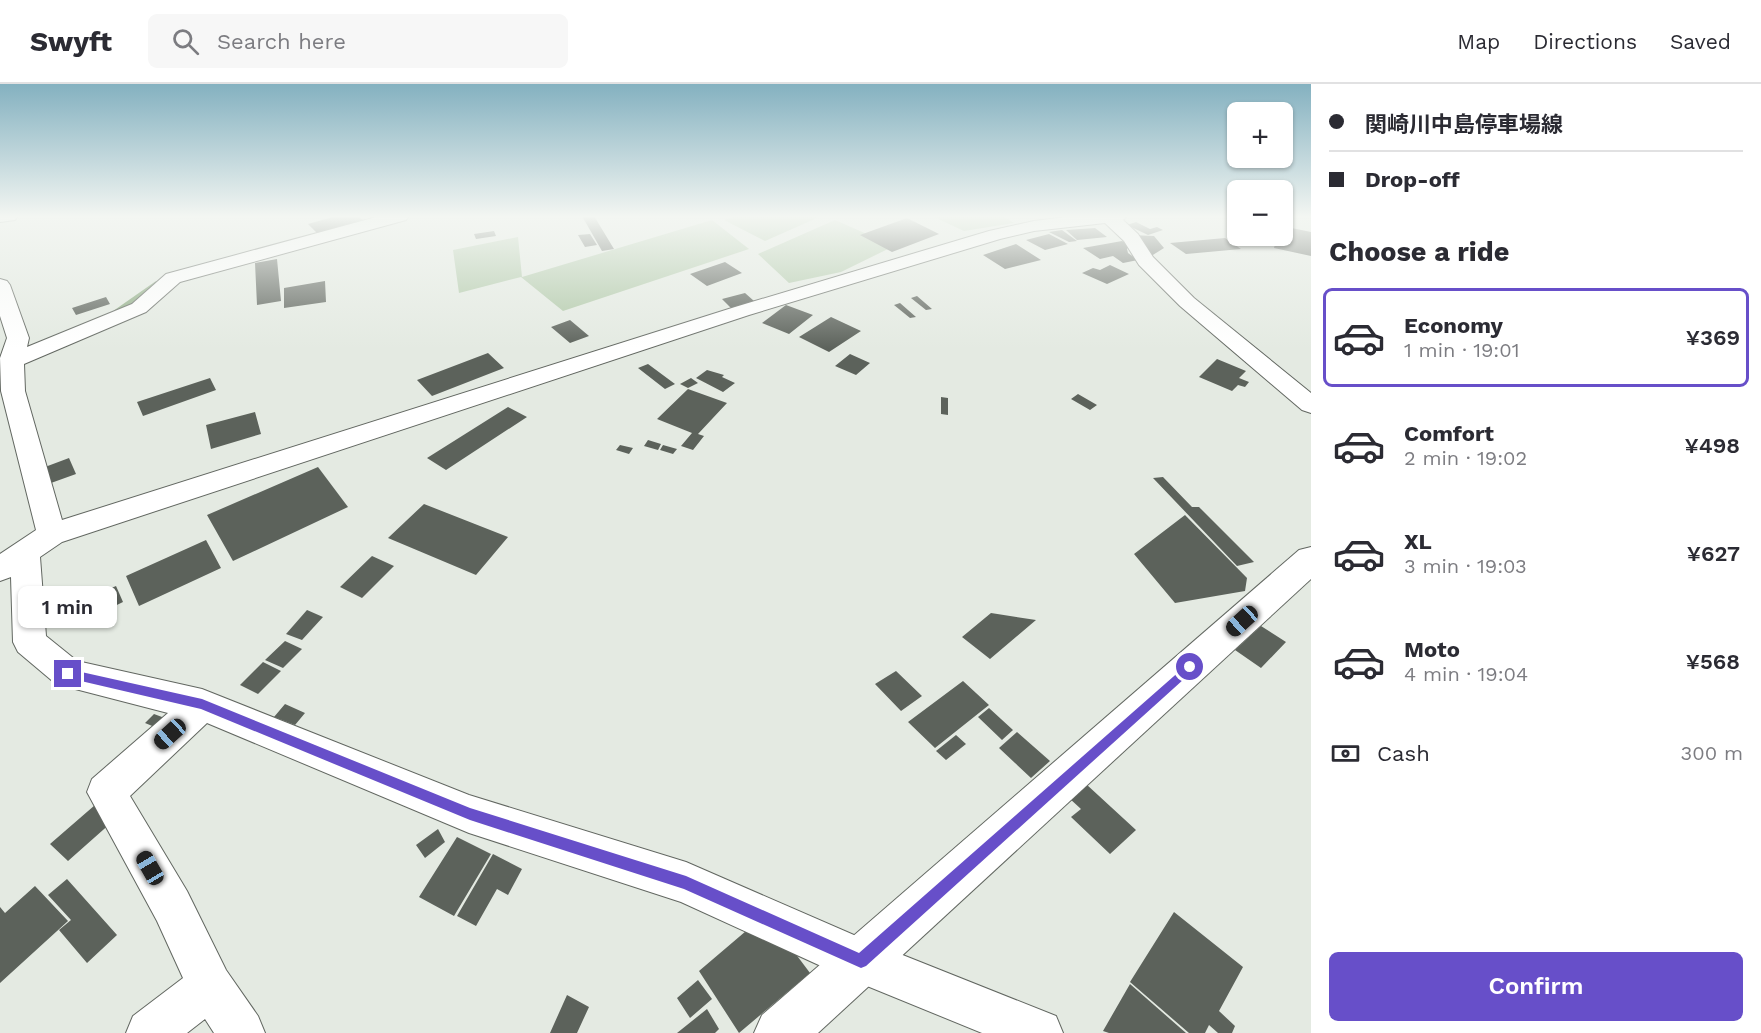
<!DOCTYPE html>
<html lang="en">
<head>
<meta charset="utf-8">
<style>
	:root { --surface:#fff; --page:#f7f7f7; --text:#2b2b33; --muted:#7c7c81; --line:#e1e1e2; --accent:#674fc9 }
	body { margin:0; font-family:"Work Sans","Noto Sans JP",sans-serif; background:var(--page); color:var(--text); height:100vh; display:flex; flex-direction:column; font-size:22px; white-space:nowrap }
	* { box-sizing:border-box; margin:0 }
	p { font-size:20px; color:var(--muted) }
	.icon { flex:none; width:33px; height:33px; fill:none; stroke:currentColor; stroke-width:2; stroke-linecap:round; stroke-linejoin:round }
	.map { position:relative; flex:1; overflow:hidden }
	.sheet { display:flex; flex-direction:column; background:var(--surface); width:450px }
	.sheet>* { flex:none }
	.guide { display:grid; align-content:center; height:132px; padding:0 18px; background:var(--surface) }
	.controls { position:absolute; left:1227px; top:18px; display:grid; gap:12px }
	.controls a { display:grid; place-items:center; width:66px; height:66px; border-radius:9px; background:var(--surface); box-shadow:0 2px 4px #0004; font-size:30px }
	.end { position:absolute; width:27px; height:27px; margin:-14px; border:8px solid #674fc9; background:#fff; box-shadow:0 0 0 3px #fff }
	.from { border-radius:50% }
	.bubble { position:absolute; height:42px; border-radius:9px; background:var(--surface); box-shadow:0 2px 4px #0004; font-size:20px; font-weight:600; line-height:42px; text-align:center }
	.car { position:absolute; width:18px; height:36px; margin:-18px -9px; border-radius:8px; box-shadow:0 0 4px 2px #0007; background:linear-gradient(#222 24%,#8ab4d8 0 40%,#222 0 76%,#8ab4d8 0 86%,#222 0) }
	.guide b { display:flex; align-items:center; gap:21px; height:57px; font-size:22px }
	.guide b+b { border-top:2px solid var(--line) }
	.guide i { width:15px; height:15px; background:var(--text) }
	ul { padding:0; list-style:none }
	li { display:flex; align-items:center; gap:18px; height:99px; margin:0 12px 9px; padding:0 6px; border:3px solid transparent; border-radius:9px }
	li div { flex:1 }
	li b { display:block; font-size:22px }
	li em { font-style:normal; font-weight:600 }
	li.active { border-color:var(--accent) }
	li>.icon { width:54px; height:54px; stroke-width:1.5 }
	h2 { padding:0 18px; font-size:27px; line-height:72px }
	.pay { display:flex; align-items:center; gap:15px; height:66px; padding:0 18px; font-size:22px }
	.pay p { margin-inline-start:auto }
	.action { display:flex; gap:12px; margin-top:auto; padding:12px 18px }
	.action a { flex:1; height:69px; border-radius:9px; background:var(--accent); color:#fff; font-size:24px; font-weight:600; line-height:69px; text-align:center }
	header { display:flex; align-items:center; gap:36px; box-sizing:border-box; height:84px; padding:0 30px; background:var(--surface); border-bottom:2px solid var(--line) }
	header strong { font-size:28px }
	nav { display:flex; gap:33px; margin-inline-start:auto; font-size:21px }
	.search { width:420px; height:54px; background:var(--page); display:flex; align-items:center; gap:15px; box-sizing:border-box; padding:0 21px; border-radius:9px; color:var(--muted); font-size:22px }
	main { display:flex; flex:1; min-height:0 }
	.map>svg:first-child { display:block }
	.green { fill:#b0c8a8 }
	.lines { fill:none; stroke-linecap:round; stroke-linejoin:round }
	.stream { stroke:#8fac85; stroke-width:5 }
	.building { fill:#5c625b }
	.minor-casing { stroke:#626761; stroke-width:2 }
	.major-casing { stroke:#626761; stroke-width:2 }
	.minor { fill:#fff; fill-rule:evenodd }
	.major { fill:#fff; fill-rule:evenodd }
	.route { fill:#674fc9 }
</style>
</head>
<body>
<header>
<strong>Swyft</strong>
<div class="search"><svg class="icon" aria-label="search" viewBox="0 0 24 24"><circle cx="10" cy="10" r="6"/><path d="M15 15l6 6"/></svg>Search here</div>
<nav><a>Map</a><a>Directions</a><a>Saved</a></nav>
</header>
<main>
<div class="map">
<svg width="1311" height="949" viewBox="0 0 1311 949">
	<rect width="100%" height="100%" fill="#e4eae2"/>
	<path class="green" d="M735,132H814L817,134L765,157L724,136Z
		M932,132H1003L1014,139L964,147Z
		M712,136L749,165L563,227L521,193L459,209L453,166L518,153L522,193Z
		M835,136L894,162L841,188L789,199L758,170Z"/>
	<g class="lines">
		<path class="stream" d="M116,228L156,200"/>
	</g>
	<path class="building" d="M336,132H358L364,137L318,150L308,140Z
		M582,132H594L614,165L602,167Z
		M907,134L939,150L892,168L860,151Z
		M1136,138L1150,145L1157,143L1163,146L1148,151L1127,141Z
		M1282,142L1311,148V172L1274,164L1277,152H1282Z
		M1095,144L1107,153L1077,156L1066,146Z
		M1062,146L1077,157L1069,158L1049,148Z
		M494,147L496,152L476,155L474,150Z
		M590,150L597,161L585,163L578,151Z
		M1049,150L1068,160L1045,166L1026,156Z
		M1131,151L1154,152L1164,164L1148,174Z
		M1225,154L1241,165L1186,170L1170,159Z
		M1122,157L1130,161L1127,165L1128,169L1138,176L1123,179L1113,172L1100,175L1083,164Z
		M1016,160L1041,176L1005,185L983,171Z
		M277,175L281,217L257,221L255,179Z
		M725,178L742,189L707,202L690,190Z
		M1110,181L1129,190L1107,200L1082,189L1093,184L1100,186Z
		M325,197L326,218L284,224V204Z
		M745,209L754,217L731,224L722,215Z
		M917,212L932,225L926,226L911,214Z
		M106,213L110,220L76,231L72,224Z
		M900,219L916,233L910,234L894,221Z
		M786,221L813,231L789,250L762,239Z
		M831,233L861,247L829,268L799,253Z
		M570,236L589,252L570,259L551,243Z
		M488,269L504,284L432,312L417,296Z
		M850,270L870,279L856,291L835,282Z
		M1217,275L1246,287L1239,294L1249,298L1245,303L1238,301L1232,307L1199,293Z
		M648,280L675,300L665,305L638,284Z
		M707,286L724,291L722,293L735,299L723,308L696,294Z
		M210,294L216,306L143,332L137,318Z
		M691,294L698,299L688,304L680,300Z
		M688,305L727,319L698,350L704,352L693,366L681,362L692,349L657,335Z
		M1078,310L1097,321L1090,326L1071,315Z
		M941,313L948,314V331L941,330Z
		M508,323L527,333L446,386L427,374Z
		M255,328L261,350L211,365L206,341Z
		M648,356L661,360L658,366L644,362Z
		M620,361L633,364L629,370L616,366Z
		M663,361L677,365L673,370L660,366Z
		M69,374L76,390L51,399L45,383Z
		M318,383L348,423L233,477L207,431Z
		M1163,393L1192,423H1199L1254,478L1237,482L1153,394Z
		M424,420L508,453L476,491L388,454Z
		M1185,431L1247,494L1245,507L1175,519L1134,470Z
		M206,456L221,484L139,522L126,492Z
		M372,472L394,482L362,514L340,503Z
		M116,502L123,518L84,537L77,519Z
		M307,526L323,533L302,556L286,550Z
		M991,529L1036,536L990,575L962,553Z
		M1261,542L1286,558L1261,584L1235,566Z
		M285,557L302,565L283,584L265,576Z
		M263,578L281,587L258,610L240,601Z
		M896,587L922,612L901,627L875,600Z
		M963,597L989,621L935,664L908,638Z
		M285,620L305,629L295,641L274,633Z
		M989,624L1013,646L1002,656L978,633Z
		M154,630L170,636L162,646L145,639Z
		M1017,648L1050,677L1031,694L999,664Z
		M956,651L966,660L946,676L936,667Z
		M1086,700L1136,746L1110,770L1071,733L1081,725L1069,714Z
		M95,721L112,738L68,777L50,760Z
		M438,745L445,758L425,774L416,761Z
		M457,753L491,770L454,832L419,813Z
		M493,770L522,785L508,811L497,805L476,842L457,832Z
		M67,795L117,851L87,879L59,846L71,836L48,811Z
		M35,802L68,837L0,899V823L5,829Z
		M1174,828L1243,883L1219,927L1235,942L1232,949H1218L1209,941L1205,949H1189L1130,898Z
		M746,847L783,853L810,889L739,949L699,887Z
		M698,896L712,915L690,934L677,914Z
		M1130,900L1186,949H1109L1103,947Z
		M567,911L589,923L577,949H550Z
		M707,925L719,945L715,949H677Z"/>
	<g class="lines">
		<g class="minor-casing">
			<path id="minor" d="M0,132H18L15,136L0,138Z
				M380,132H409L406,136L180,198L146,228L24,280L25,307L62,436L735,223L989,147L1034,137L1074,132H1127L1123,136L1138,150L1153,173L1194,214L1311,309V329L1302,326L1180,222L1139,181L1124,157L1105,139L1034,147L1000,155L749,231L62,458L40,473L46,552L77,577L202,605L469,711L686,778L870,858L1056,932L1063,949H982L845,893L681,818L469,749L207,639L130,712L187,807L226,886L258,932L265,949H214L205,935L187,949H126L133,932L183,894L157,837L87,708L92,695L168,629L56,600L18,568L13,558L11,493L0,497V470L36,446L1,307L0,274L7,254L0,232V195L7,197L10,201L29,254L27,263L132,220L166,190Z"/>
		</g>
		<g class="major-casing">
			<path id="major" d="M1311,463V495L818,949H754L762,931L1299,466Z"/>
		</g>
		<use href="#minor" class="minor"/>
		<use href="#major" class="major"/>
	</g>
	<linearGradient id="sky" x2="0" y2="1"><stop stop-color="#84b1c0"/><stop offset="0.5" stop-color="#f3f6f2"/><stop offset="1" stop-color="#f3f6f2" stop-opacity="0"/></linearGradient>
	<rect width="1311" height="265" fill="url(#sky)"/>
	<path class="route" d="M1190,578L1195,583L1194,586L866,882L861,884L684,805L470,736L201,625L68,594L63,590L68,585L202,615L470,724L686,792L859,869Z"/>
</svg>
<div class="controls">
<a>+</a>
<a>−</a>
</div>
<i class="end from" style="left:1190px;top:583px"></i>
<i class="end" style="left:68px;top:590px"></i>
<div class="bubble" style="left:18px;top:502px;width:99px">1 min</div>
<i class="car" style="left:1242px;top:537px;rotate:228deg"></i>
<i class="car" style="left:170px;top:650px;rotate:228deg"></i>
<i class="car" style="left:150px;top:784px;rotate:330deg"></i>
</div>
<section class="sheet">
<div class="guide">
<b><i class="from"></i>関崎川中島停車場線</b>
<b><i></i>Drop-off</b>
</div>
<h2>Choose a ride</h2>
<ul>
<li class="active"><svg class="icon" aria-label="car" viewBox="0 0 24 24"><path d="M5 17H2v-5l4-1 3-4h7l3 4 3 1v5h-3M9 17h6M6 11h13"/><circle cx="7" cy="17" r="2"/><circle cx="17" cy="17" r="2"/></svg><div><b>Economy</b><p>1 min · 19:01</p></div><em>¥369</em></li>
<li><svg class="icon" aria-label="car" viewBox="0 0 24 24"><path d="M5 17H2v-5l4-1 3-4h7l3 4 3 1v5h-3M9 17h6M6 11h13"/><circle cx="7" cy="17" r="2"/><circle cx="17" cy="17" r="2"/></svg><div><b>Comfort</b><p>2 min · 19:02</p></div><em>¥498</em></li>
<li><svg class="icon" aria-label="car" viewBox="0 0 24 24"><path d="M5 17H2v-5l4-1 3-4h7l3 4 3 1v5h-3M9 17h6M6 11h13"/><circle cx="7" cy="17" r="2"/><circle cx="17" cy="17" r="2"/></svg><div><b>XL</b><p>3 min · 19:03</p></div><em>¥627</em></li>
<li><svg class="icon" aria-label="car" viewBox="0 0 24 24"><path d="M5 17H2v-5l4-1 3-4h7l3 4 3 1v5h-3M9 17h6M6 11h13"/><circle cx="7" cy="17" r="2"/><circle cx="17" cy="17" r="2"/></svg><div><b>Moto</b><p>4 min · 19:04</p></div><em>¥568</em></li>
</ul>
<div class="pay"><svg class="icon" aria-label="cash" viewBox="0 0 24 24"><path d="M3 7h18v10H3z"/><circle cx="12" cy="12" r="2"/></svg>Cash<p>300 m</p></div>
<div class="action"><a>Confirm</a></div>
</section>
</main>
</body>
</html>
